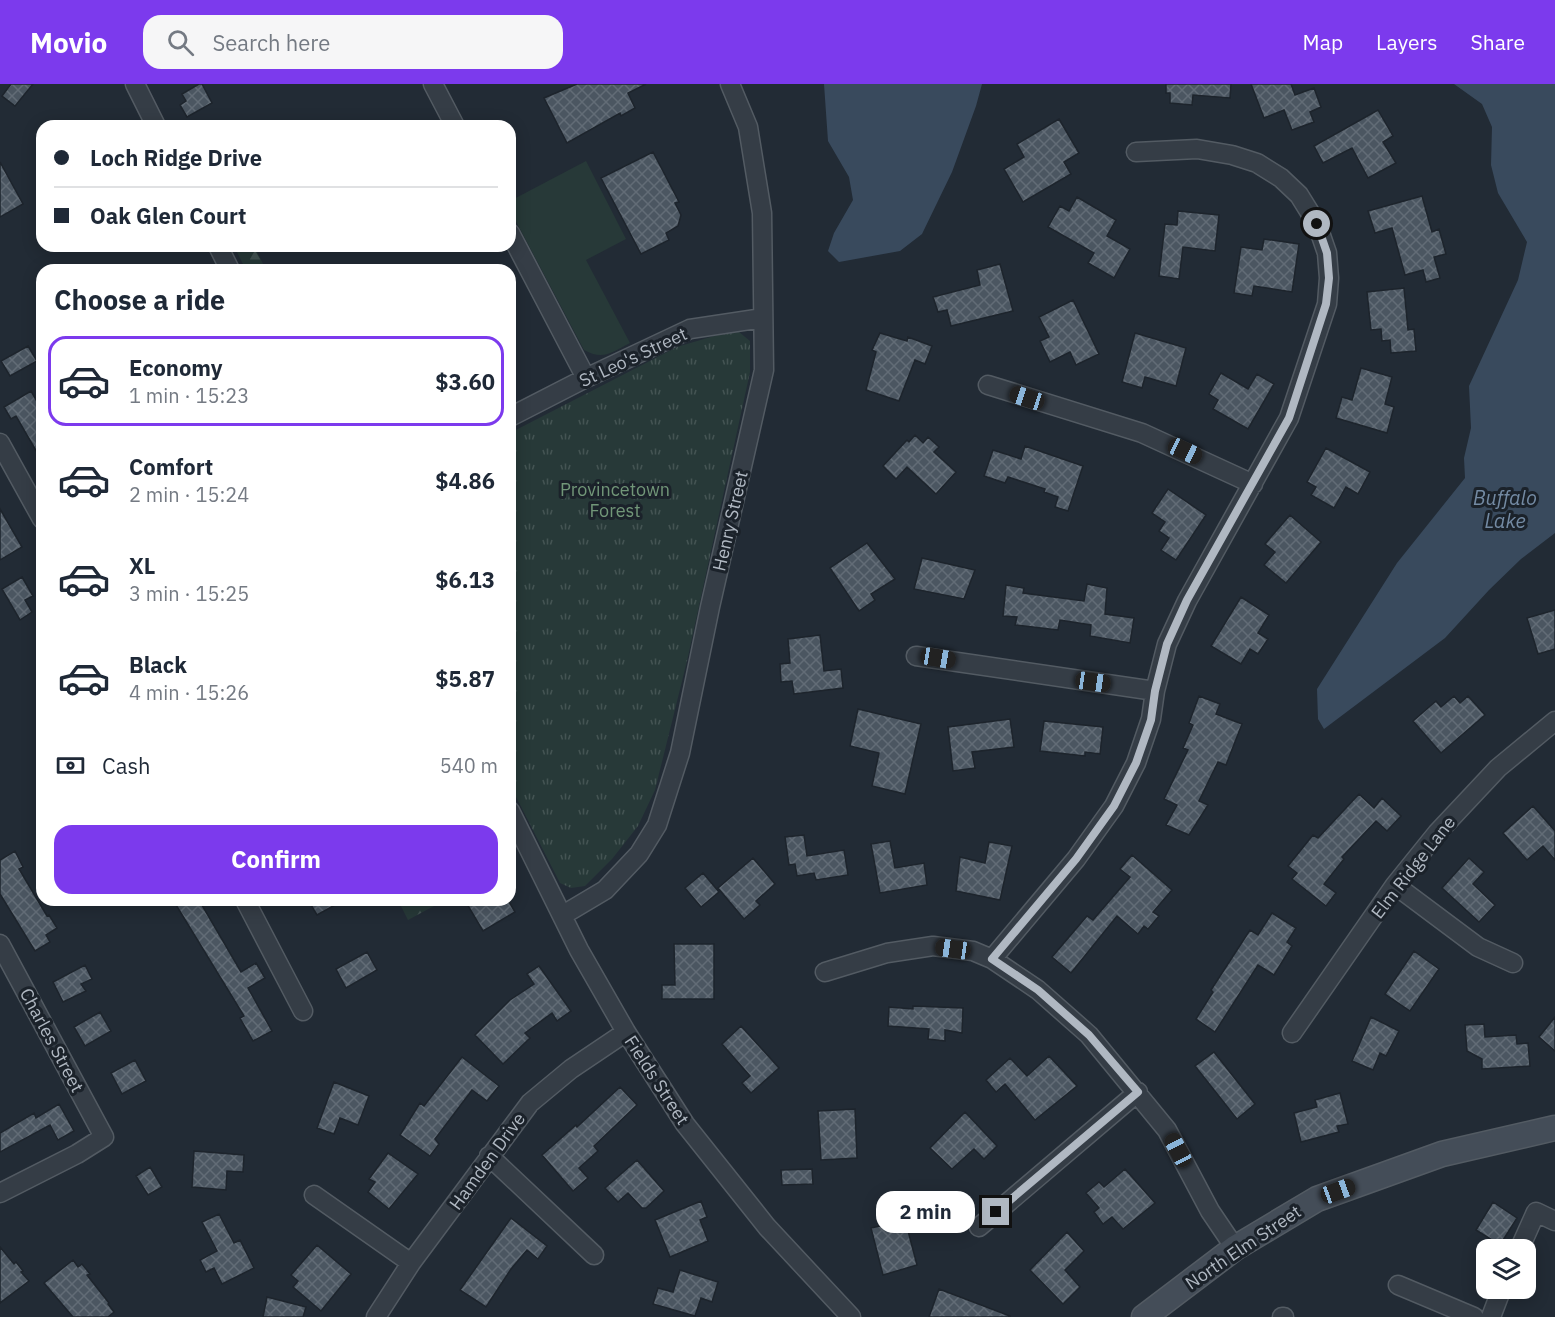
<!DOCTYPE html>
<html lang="en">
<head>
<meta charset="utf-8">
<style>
	:root { --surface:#fff; --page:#f6f6f7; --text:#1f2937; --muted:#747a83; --line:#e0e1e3; --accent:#7c3aed }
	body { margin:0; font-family:"IBM Plex Sans",sans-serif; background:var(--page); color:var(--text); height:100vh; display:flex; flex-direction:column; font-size:22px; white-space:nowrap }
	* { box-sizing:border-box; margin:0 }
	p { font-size:20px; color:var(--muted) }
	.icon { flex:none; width:33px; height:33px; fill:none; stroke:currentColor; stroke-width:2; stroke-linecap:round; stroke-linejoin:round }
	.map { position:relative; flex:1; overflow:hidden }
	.panel { position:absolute; left:36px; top:180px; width:480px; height:642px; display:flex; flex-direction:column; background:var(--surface); border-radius:18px; box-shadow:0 3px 15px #0003 }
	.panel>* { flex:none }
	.hud { position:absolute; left:36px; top:36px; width:480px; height:132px; border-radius:18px; box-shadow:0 3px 15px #0003; display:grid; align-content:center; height:132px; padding:0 18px; background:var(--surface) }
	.fabs { position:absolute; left:1476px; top:1155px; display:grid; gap:12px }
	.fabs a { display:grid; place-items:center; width:60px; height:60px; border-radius:12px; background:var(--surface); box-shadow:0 3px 15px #0003; font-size:30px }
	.end { position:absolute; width:27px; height:27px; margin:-14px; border:8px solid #b0b8c2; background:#111; box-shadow:0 0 0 3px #111 }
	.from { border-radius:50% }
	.bubble { position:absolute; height:42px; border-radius:18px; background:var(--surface); box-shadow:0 3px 15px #0003; font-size:20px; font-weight:700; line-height:42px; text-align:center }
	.car { position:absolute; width:18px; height:36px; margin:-18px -9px; border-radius:8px; box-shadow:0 0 4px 2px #0007; background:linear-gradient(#222 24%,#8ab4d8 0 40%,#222 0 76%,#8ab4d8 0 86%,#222 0) }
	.hud b { display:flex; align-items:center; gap:21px; height:57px; font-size:22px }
	.hud b+b { border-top:2px solid var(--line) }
	.hud i { width:15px; height:15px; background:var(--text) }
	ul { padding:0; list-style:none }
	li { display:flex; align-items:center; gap:18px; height:90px; margin:0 12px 9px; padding:0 6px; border:3px solid transparent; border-radius:18px }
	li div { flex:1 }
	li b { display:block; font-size:22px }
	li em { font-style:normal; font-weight:700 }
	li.on { border-color:var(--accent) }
	li>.icon { width:54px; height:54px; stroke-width:1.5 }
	h2 { padding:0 18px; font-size:27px; line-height:72px }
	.pay { display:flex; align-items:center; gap:15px; height:66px; padding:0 18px; font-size:22px }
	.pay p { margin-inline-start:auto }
	.button { display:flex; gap:12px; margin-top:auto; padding:12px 18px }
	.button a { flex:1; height:69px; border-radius:18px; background:var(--accent); color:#fff; font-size:24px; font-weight:700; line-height:69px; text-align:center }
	header { display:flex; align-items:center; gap:36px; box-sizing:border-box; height:84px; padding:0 30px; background:var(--accent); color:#fff }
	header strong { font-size:28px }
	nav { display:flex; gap:33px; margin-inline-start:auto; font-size:21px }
	.search { width:420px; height:54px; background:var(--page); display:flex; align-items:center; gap:15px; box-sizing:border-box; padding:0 21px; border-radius:18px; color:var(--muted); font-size:22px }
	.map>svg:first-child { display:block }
	.grass { fill:#273938 }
	.forest { fill:url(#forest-firs) }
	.park { fill:url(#park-tufts) }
	.water { fill:#394a5d }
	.building { fill:url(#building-cross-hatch); stroke:#1d242c; stroke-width:1.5 }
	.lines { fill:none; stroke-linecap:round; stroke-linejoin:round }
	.minor-casing { stroke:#535b63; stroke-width:21 }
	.secondary-casing { stroke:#535b63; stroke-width:27 }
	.minor { stroke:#353d46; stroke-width:18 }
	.secondary { stroke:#444d58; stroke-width:24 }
	.route { stroke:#b0b8c2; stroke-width:8 }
	.labels { text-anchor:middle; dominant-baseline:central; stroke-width:6; stroke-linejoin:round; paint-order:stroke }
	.street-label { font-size:18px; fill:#b0b8c2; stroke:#1b222a }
	.park-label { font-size:18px; fill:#719678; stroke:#1b222a }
	.water-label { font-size:20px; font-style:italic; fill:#738aa3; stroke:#1b222a }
</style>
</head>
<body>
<header>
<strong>Movio</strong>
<div class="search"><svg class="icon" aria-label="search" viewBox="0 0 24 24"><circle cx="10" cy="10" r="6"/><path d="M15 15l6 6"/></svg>Search here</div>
<nav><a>Map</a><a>Layers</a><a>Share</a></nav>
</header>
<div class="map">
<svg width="1555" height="1233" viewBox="0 0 1555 1233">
	<defs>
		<pattern id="forest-firs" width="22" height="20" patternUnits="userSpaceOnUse" patternTransform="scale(1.5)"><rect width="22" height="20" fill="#273938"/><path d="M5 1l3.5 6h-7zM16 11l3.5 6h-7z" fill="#445453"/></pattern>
		<pattern id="park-tufts" width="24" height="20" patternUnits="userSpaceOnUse" patternTransform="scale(1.5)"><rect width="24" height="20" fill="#273938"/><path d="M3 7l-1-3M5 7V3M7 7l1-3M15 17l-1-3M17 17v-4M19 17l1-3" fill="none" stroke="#445453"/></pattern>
		<pattern id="building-cross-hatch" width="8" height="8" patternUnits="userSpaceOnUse" patternTransform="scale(1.5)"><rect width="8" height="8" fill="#4b5661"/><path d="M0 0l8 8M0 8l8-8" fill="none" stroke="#626c76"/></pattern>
	</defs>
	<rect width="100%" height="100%" fill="#222b35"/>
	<path class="grass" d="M586,77L626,155L586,176L630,259C612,268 604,277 584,266L510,126V117Z"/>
	<path class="forest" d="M234,162H254L266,186H246Z
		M398,816H445L408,836Z"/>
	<path class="park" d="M739,248L750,257V288L687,577L655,706L638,742L612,775L585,802L571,804L560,799L510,701V349L677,263L714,252Z"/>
	<path class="water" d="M824,0H982L976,22L952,88L922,150L900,167L839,178L828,167L834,149L853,116L849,93L828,57Z
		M1454,0H1555V449L1521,475L1489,506L1445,554L1324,645L1318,635L1317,605L1397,479L1465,394L1464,374L1471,344L1469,302L1518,196L1527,158L1498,109L1491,81L1492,43L1482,20Z"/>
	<path class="building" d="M11,0H33L15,22L2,12Z
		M199,0H202L212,19L187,33L180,21L186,17L182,10Z
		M577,0H646L628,9L635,24L621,32L620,29L567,59L544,14Z
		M1166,0H1231L1230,14L1193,11L1192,21L1170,19V9H1166Z
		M1251,0H1291L1295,11L1314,4L1321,23L1310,28L1314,38L1292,46L1284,26L1264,34Z
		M1378,26L1393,52L1383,58L1396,79L1368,94L1352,64L1323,79L1314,62Z
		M1059,35L1079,69L1064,78L1071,90L1023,118L1004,85L1024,73L1017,60Z
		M653,68L679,118L675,119L681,131L678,142L666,149L669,156L641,170L601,94Z
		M0,78L23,120L0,133Z
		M1422,112L1432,148L1439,145L1446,170L1434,173L1440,194L1426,198L1423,186L1405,191L1392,144L1375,149L1368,127Z
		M1077,113L1116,136L1107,152L1130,165L1114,194L1088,179L1094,169L1048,143L1060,122L1069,127Z
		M1178,127L1219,131L1215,167L1183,163L1179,195L1159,192L1165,140L1177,141Z
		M1264,155L1299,160L1292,208L1254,202L1252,212L1234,209L1241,163L1262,166Z
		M1000,180L1013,227L951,242L947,226L938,228L933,213L980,201L977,186Z
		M1404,204L1408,246L1414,245L1416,267L1391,269L1390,256L1382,257L1381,245L1371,246L1367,208Z
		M1073,216L1099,270L1076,281L1070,268L1050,278L1040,257L1049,253L1039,233Z
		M880,249L907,257L908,253L932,262L925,280L915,276L899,317L866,306L876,268L872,266Z
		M1135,249L1186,264L1176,302L1145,293L1142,304L1122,298Z
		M28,262L37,277L10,292L1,277Z
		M1361,284L1392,293L1385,320L1394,323L1387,349L1336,334L1342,313L1352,316Z
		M1221,289L1248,305L1257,290L1274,300L1248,345L1213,325L1218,316L1209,310Z
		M31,307L42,326V377L16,332L11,335L4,323Z
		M915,351L923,359L928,353L939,363L934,368L956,388L936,410L907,383L896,395L883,382L907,356L909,358Z
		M1025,362L1083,382L1068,427L1055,423L1058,413L1044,408L1045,405L1008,393L1005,399L984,392L993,366L1021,375Z
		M1326,364L1370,388L1358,410L1346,403L1334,424L1311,411L1316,403L1307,398Z
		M1168,405L1206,431L1176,476L1161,466L1169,454L1159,447L1165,438L1152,429Z
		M0,425L22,463L0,476Z
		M1290,431L1321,458L1286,499L1264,481L1275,468L1265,460Z
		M867,459L895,495L871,510L875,516L859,527L830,484Z
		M922,474L975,486L964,515L914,505Z
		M22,493L33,512L25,516L32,528L20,536L2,505Z
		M1087,500L1107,504L1105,530L1134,534L1130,559L1090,552L1091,541L1060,536L1058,546L1015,541L1017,533L1003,532L1006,501L1024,504L1023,509L1084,517Z
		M1241,513L1269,531L1258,549L1268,555L1258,570L1250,565L1241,580L1211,562Z
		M1555,526V565L1538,570L1527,534Z
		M820,551L824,587L841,585L843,604L794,610L792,597L781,598L780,580L790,579L788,555Z
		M1199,612L1220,620L1216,630L1242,640L1226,681L1218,678L1199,717L1208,721L1189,751L1166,741L1177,721L1164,715L1188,666L1183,664L1193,641L1189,639Z
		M1454,612L1460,619L1468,612L1485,631L1441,669L1413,637L1436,617L1441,623Z
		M858,625L921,640L905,710L872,702L879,669L850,662Z
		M1010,635L1014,663L972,668L975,684L953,687L948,643Z
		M1044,637L1103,643L1100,670L1085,668V672L1040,667Z
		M1359,710L1374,724L1382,714L1401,732L1387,747L1376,737L1342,773L1344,775L1324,800L1336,809L1326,822L1292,795L1297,789L1288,782L1313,751L1318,754Z
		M1533,722L1555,747V776L1543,762L1527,776L1503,749Z
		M804,751L807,772L844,766L848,791L816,796L814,789L797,792L795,780L789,781L785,753Z
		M890,757L895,784L924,779L927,801L880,809L871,760Z
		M989,758L1012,762L1000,816L956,807L960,773L985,779Z
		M15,767L23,783L19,785L47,832L49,831L57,844L46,851L50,858L35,867L0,810V776Z
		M1132,771L1172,806L1153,828L1159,832L1148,845L1144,842L1138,850L1117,832L1071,889L1052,873L1087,832L1093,836L1130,793L1120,785Z
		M753,774L775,800L756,817L760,821L744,835L718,804Z
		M1469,774L1484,788L1473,800L1495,821L1479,838L1442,804Z
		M703,789L719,808L701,823L685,804Z
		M173,816H199L241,888L256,879L265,894L248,904L272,947L253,957L240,934L244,932Z
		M308,816H344L317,831Z
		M474,816H508L515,828L483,847L467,820Z
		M1272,829L1296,844L1287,858L1292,862L1274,891L1258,881L1215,948L1196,935L1213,908L1211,906L1250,846L1258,851Z
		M674,860H714V915H662V901H675Z
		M1414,867L1439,885L1410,927L1385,910Z
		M367,868L377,886L346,904L336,885Z
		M85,881L92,895L81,900L86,907L63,918L53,898Z
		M539,882L571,927L557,937L552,929L525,949L530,954L503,980L475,951L510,916L534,900L527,890Z
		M913,922L963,924L962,949L945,946V957L928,955L929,945L888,942L889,923L913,925Z
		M100,928L111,947L85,962L74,943Z
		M1371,933L1399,947L1386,972L1380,969L1373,986L1352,977Z
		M1555,933V967L1539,953Z
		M1484,940L1485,953L1516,951L1517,960L1528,959L1530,982L1482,985V975L1467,967L1465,941Z
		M741,942L779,984L751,1009L742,999L750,992L722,960Z
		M1214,968L1255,1020L1237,1035L1195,982Z
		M1049,972L1077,1002L1035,1036L1005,1000L996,1008L986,996L1010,974L1027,992Z
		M462,973L499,1002L487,1017L472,1006L435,1055L439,1060L430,1072L400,1051L420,1019L424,1022Z
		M135,976L146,997L122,1010L111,989Z
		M334,998L369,1012L358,1041L340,1034L334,1050L317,1044Z
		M620,1003L637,1021L594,1062L598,1067L579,1084L588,1094L573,1107L542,1071L576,1041L577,1043Z
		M1340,1009L1348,1040L1337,1042L1339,1048L1301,1058L1294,1029L1317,1023L1315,1016Z
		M59,1020L74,1047L58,1056L50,1041L0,1068V1049L34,1029L36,1034Z
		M855,1025L857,1074L821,1076L818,1027Z
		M965,1028L997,1062L984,1075L974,1065L952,1085L930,1064Z
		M194,1067L244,1071L243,1088L227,1087L226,1106L192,1103Z
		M388,1069L418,1090L389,1125L368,1108L375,1098L369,1095Z
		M637,1076L664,1107L646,1124H642L628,1109L618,1118L605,1104Z
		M150,1083L162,1103L148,1111L136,1092Z
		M812,1085L813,1100L782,1101L781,1086Z
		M1125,1085L1155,1119L1123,1145L1112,1133L1103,1140L1094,1128L1099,1124L1086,1109L1099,1098L1104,1103Z
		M701,1117L707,1133L700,1136L708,1157L670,1173L655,1136Z
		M1493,1118L1517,1134L1500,1161L1476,1146Z
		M902,1124L917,1181L883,1191L871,1144L880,1142L877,1131Z
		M219,1130L234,1159L240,1156L254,1184L222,1200L214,1184L206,1188L200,1176L217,1167L202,1138Z
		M511,1134L547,1162L538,1175L527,1166L511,1185L486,1223L460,1206Z
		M1067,1148L1084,1167L1065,1186L1080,1203L1063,1220L1030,1186Z
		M317,1161L351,1190L321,1227L293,1203L298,1197L291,1191Z
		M0,1163L14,1180L16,1178L23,1187L21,1188L29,1197L0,1219Z
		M73,1176L78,1183L82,1180L90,1190L87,1191L109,1219L108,1220L114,1228L108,1233H73L44,1199Z
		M680,1186L718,1198L712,1218L701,1214L695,1232L653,1220L658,1204L673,1208Z
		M939,1205L1010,1232V1233H929Z
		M267,1213L306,1223L303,1233H263Z"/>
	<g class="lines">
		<g class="minor-casing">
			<path id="minor" d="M135,0L156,42
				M433,0L455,42
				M510,149L586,294
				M218,162L230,186
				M988,301L1142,349L1253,400
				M510,333L586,294L690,245L763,234
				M0,359L42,435
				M916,572L1155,607
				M510,727L579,866L626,948L685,1040L767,1143L851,1233
				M1395,801L1478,863L1513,879
				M245,816L303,927
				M563,831L605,806L639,770L657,741L680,669L710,523L764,286L762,129L748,43L730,0
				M0,860L104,1053L77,1070L0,1109
				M992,875L1076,775L1114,722L1136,679L1151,635L1155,607L1167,560L1187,517L1289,334L1327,220L1329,194L1327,169L1317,140L1299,111L1281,94L1257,79L1232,71L1197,65L1136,68
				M825,888L887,869L933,862L973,867L992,875L1038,906L1089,951L1167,1046L1210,1127L1235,1164
				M1292,949L1395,801L1437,749L1498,684L1555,637
				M489,1072L594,1171
				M314,1111L411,1179
				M979,1143L1138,1008
				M1519,1166L1536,1128L1555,1137
				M1398,1201L1474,1233
				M376,1233L411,1179L530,1019L571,985L626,948
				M1282,1233H1284
				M1491,1233L1502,1204"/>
		</g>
		<g class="secondary-casing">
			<path id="secondary" d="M1144,1233L1235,1164L1317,1115L1442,1070L1555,1044"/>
		</g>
		<use href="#minor" class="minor"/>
		<use href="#secondary" class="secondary"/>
	</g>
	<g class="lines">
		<path class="route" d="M996,1128L1138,1008L1089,951L1038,906L992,875L1076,775L1114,722L1136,679L1151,636L1155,607L1167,560L1187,516L1289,334L1326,220L1329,194L1327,169L1317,140"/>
	</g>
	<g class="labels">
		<g class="street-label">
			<text transform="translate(633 273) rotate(-25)">St Leo's Street</text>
			<text transform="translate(730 437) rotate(-77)">Henry Street</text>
			<text transform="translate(1413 783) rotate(-52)">Elm Ridge Lane</text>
			<text transform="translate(52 956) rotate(62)">Charles Street</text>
			<text transform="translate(657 996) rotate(57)">Fields Street</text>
			<text transform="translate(487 1077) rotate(-54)">Hamden Drive</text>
			<text transform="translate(1243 1163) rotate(-34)">North Elm Street</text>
		</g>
		<g class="park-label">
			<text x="615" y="405">Provincetown<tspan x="615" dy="21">Forest</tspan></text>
		</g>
		<g class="water-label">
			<text x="1505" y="413">Buffalo<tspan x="1505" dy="23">Lake</tspan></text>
		</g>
	</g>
</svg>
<div class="fabs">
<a><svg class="icon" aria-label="layers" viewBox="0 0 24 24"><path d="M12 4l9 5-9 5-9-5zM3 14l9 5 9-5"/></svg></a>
</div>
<i class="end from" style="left:1317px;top:140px"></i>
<i class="end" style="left:996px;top:1128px"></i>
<div class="bubble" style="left:876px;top:1107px;width:99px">2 min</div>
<i class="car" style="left:1027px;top:314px;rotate:288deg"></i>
<i class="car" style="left:1185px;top:367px;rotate:115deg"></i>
<i class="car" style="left:938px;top:574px;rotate:99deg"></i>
<i class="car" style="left:1093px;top:598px;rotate:98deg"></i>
<i class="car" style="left:953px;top:865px;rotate:278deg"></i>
<i class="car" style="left:1178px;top:1066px;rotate:332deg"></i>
<i class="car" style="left:1338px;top:1107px;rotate:70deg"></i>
<div class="hud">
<b><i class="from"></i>Loch Ridge Drive</b>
<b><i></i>Oak Glen Court</b>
</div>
<section class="panel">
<h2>Choose a ride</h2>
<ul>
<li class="on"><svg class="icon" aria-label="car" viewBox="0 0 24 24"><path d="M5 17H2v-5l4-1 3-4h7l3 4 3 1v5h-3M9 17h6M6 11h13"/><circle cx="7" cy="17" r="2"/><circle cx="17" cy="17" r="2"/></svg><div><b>Economy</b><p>1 min · 15:23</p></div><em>$3.60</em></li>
<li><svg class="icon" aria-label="car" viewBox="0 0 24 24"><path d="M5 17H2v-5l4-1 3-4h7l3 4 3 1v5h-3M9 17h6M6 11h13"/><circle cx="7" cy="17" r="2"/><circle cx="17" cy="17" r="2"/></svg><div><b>Comfort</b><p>2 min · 15:24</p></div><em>$4.86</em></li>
<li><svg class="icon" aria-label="car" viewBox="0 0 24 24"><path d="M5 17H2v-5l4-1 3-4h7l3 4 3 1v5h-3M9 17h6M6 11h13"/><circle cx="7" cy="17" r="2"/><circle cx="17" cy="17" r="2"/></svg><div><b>XL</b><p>3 min · 15:25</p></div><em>$6.13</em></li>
<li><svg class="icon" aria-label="car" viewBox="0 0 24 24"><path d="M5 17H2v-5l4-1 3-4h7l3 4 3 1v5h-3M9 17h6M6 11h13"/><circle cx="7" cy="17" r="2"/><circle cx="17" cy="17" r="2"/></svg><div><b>Black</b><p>4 min · 15:26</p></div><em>$5.87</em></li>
</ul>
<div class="pay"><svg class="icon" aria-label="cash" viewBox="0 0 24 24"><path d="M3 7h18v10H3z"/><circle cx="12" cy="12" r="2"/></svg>Cash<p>540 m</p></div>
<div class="button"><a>Confirm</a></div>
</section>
</div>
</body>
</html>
